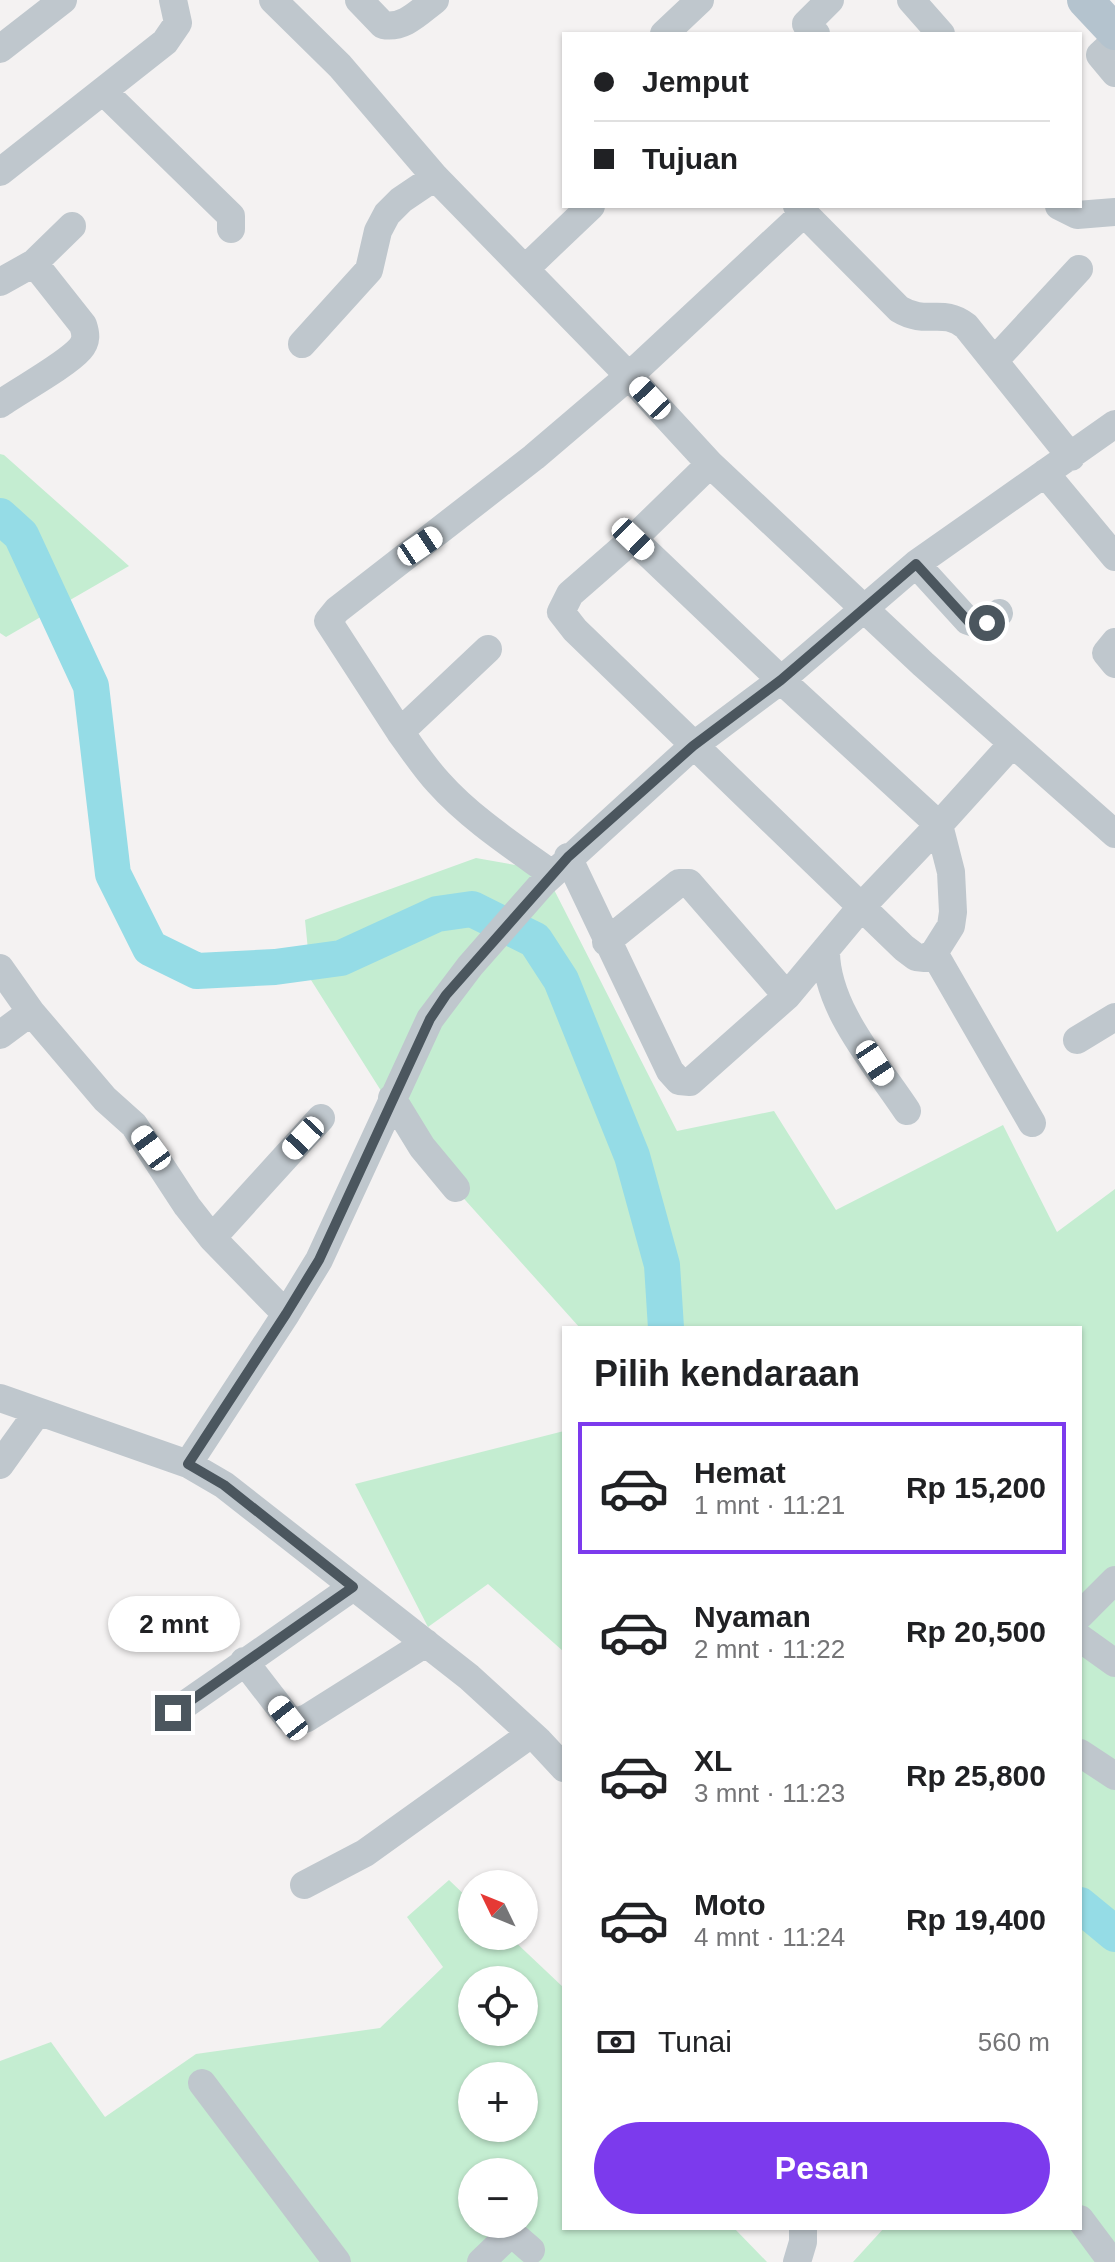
<!DOCTYPE html>
<html lang="id">
<head>
<meta charset="utf-8">
<style>
	:root { --surface:#fff; --page:#f6f6f6; --text:#202124; --muted:#757577; --line:#e0e0e0; --accent:#7c3aed }
	body { margin:0; font-family:Helvetica,sans-serif; background:var(--page); color:var(--text); height:100vh; display:flex; flex-direction:column; font-size:30px; white-space:nowrap }
	* { box-sizing:border-box; margin:0 }
	p { font-size:26px; color:var(--muted) }
	.icon { flex:none; width:44px; height:44px; fill:none; stroke:currentColor; stroke-width:2; stroke-linecap:round; stroke-linejoin:round }
	.map { position:relative; flex:1; overflow:hidden }
	.details { position:absolute; left:562px; top:1326px; width:520px; height:904px; display:flex; flex-direction:column; background:var(--surface); border-radius:0px; box-shadow:0 2px 6px #0004 }
	.details>* { flex:none }
	.hud { position:absolute; left:562px; top:32px; width:520px; height:176px; border-radius:0px; box-shadow:0 2px 6px #0004; display:grid; align-content:center; height:176px; padding:0 32px; background:var(--surface) }
	.needle { width:52px; rotate:313deg }
	.tools { position:absolute; left:458px; top:1870px; display:grid; gap:16px }
	.tools a { display:grid; place-items:center; width:80px; height:80px; border-radius:50%; background:var(--surface); box-shadow:0 2px 6px #0004; font-size:40px }
	.end { position:absolute; width:36px; height:36px; margin:-18px; border:10px solid #4b565e; background:#fff; box-shadow:0 0 0 4px #fff }
	.from { border-radius:50% }
	.bubble { position:absolute; height:56px; border-radius:28px; background:var(--surface); box-shadow:0 2px 6px #0004; font-size:26px; font-weight:600; line-height:56px; text-align:center }
	.car { position:absolute; width:24px; height:48px; margin:-24px -12px; border-radius:10px; box-shadow:0 0 6px 2px #0007; background:linear-gradient(#fff 24%,#345 0 40%,#fff 0 76%,#345 0 86%,#fff 0) }
	.hud b { display:flex; align-items:center; gap:28px; height:76px; font-size:30px }
	.hud b+b { border-top:2px solid var(--line) }
	.hud i { width:20px; height:20px; background:var(--text) }
	ul { padding:0; list-style:none }
	li { display:flex; align-items:center; gap:24px; height:132px; margin:0 16px 12px; padding:0 16px; border:4px solid transparent; border-radius:0px }
	li div { flex:1 }
	li b { display:block; font-size:30px }
	li em { font-style:normal; font-weight:600 }
	li.active { border-color:var(--accent) }
	li>.icon { width:72px; height:72px; stroke-width:1.5 }
	h2 { padding:0 32px; font-size:36px; line-height:96px }
	.pay { display:flex; align-items:center; gap:20px; height:88px; padding:0 32px; font-size:30px }
	.pay p { margin-inline-start:auto }
	.primary-button { display:flex; gap:16px; margin-top:auto; padding:16px 32px }
	.primary-button a { flex:1; height:92px; border-radius:48px; background:var(--accent); color:#fff; font-size:32px; font-weight:600; line-height:92px; text-align:center }
	.map>svg:first-child { display:block }
	.green { fill:#c4edd1; fill-rule:evenodd }
	.lines { fill:none; stroke-linecap:round; stroke-linejoin:round }
	.river { stroke:#95dce6; stroke-width:36 }
	.minor { stroke:#bfc7cd; stroke-width:28 }
	.major { stroke:#b4c3ce; stroke-width:36 }
	.route { stroke:#4b565e; stroke-width:10 }
</style>
</head>
<body>
<div class="map">
<svg width="1115" height="2262" viewBox="0 0 1115 2262">
	<rect width="100%" height="100%" fill="#f4f2f2"/>
	<path class="green" d="M0,454L4,455L129,566L6,637L0,633Z
		M476,858L544,870L677,1131L774,1111L836,1210L1003,1125L1057,1232L1115,1189V2262H853L884,2228H1080V1328H580L414,1143L311,980L305,920Z
		M564,1431V1652L488,1584L428,1627L355,1484Z
		M449,1880L472,1902V1936H509L564,1988V2228H734L767,2262H0V2061L51,2042L105,2117L196,2054L380,2028L443,1967L407,1917ZM472,1980H524V2032H472ZM472,2076H524V2128H472ZM472,2172H524V2224H472Z"/>
	<g class="lines">
		<path class="river" d="M0,516L21,535L91,686L113,874L150,948L197,971L275,967L341,958L437,914L472,909L535,940L561,980L632,1156L662,1265L666,1328
			M1080,1905L1115,1934"/>
		<path class="minor" d="M273,0L340,66L435,177L629,376L710,464L923,664L1115,834
			M359,0L383,25C404,29 419,12 435,0
			M911,0L941,34
			M664,34L700,0
			M816,34L806,24L830,0
			M1115,41L1100,55L1115,73
			M0,49L63,0
			M103,91L231,216V229
			M0,172L165,42L178,23L173,0
			M797,206L899,309C927,326 942,307 966,326L1071,457
			M1059,206L1077,215L1115,212
			M525,269L591,206
			M0,282L34,263L72,226
			M302,344L369,270L378,231L387,214L401,200L435,177
			M995,360L1079,269
			M0,404C20,390 66,365 80,349C87,341 86,334 83,325L34,263
			M1045,473L1115,557
			M633,539L781,680L939,825L951,872L953,912L951,926L934,953L925,958L916,957L904,948L575,630L561,612L570,594L633,539L710,464
			M916,564L968,621C982,627 988,622 999,613
			M1115,642L1106,653L1115,664
			M488,649L400,732L328,621L337,610L534,457L629,376L804,213
			M400,732C412,748 424,767 438,782C470,818 513,846 552,874
			M568,857L670,1071L679,1081L690,1082L787,996L862,906L939,825L1012,744
			M606,942L679,883H689L787,996
			M826,949C825,1007 876,1064 907,1111
			M934,953L1032,1123
			M0,968L31,1012L105,1099L134,1125L187,1206L212,1238L286,1314
			M0,1035L31,1012
			M1077,1040L1115,1017
			M392,1098L422,1147L456,1188
			M212,1238L321,1118
			M0,1398L188,1464L224,1485L469,1677L538,1740L564,1768
			M188,1464L286,1314L319,1260L430,1019L470,966L543,883L693,746L781,680L916,564L1115,424
			M0,1465L37,1413
			M1080,1615L1115,1580
			M1080,1638L1115,1663
			M244,1661L288,1718L296,1722L307,1718L426,1643
			M173,1713L353,1587
			M1080,1753L1115,1776
			M304,1885L365,1853L531,1734
			M202,2083L337,2262
			M1080,2219L1112,2262
			M481,2262L507,2237H516L531,2250
			M797,2262L803,2242V2228"/>
		<path class="major" d="M1085,0L1115,32"/>
	</g>
	<g class="lines">
		<path class="route" d="M173,1713L353,1587L224,1485L188,1464L286,1314L319,1260L430,1019L446,995L568,857L693,746L781,680L916,564L968,621L977,625L987,623"/>
	</g>
</svg>
<div class="tools">
<a><svg class="needle" viewBox="-14 -14 28 28"><path d="M0-13l5 13h-10z" fill="#e53935"/><path d="M0 13l5-13h-10z" fill="#757577"/></svg></a>
<a><svg class="icon" aria-label="locate" viewBox="0 0 24 24"><circle cx="12" cy="12" r="6"/><path d="M12 2v4M12 18v4M2 12h4M18 12h4"/></svg></a>
<a>+</a>
<a>−</a>
</div>
<i class="end from" style="left:987px;top:623px"></i>
<i class="end" style="left:173px;top:1713px"></i>
<div class="bubble" style="left:108px;top:1596px;width:132px">2 mnt</div>
<i class="car" style="left:650px;top:398px;rotate:317deg"></i>
<i class="car" style="left:633px;top:539px;rotate:134deg"></i>
<i class="car" style="left:420px;top:546px;rotate:56deg"></i>
<i class="car" style="left:875px;top:1063px;rotate:147deg"></i>
<i class="car" style="left:303px;top:1138px;rotate:223deg"></i>
<i class="car" style="left:151px;top:1148px;rotate:324deg"></i>
<i class="car" style="left:288px;top:1718px;rotate:322deg"></i>
<div class="hud">
<b><i class="from"></i>Jemput</b>
<b><i></i>Tujuan</b>
</div>
<section class="details">
<h2>Pilih kendaraan</h2>
<ul>
<li class="active"><svg class="icon" aria-label="car" viewBox="0 0 24 24"><path d="M5 17H2v-5l4-1 3-4h7l3 4 3 1v5h-3M9 17h6M6 11h13"/><circle cx="7" cy="17" r="2"/><circle cx="17" cy="17" r="2"/></svg><div><b>Hemat</b><p>1 mnt · 11:21</p></div><em>Rp 15,200</em></li>
<li><svg class="icon" aria-label="car" viewBox="0 0 24 24"><path d="M5 17H2v-5l4-1 3-4h7l3 4 3 1v5h-3M9 17h6M6 11h13"/><circle cx="7" cy="17" r="2"/><circle cx="17" cy="17" r="2"/></svg><div><b>Nyaman</b><p>2 mnt · 11:22</p></div><em>Rp 20,500</em></li>
<li><svg class="icon" aria-label="car" viewBox="0 0 24 24"><path d="M5 17H2v-5l4-1 3-4h7l3 4 3 1v5h-3M9 17h6M6 11h13"/><circle cx="7" cy="17" r="2"/><circle cx="17" cy="17" r="2"/></svg><div><b>XL</b><p>3 mnt · 11:23</p></div><em>Rp 25,800</em></li>
<li><svg class="icon" aria-label="car" viewBox="0 0 24 24"><path d="M5 17H2v-5l4-1 3-4h7l3 4 3 1v5h-3M9 17h6M6 11h13"/><circle cx="7" cy="17" r="2"/><circle cx="17" cy="17" r="2"/></svg><div><b>Moto</b><p>4 mnt · 11:24</p></div><em>Rp 19,400</em></li>
</ul>
<div class="pay"><svg class="icon" aria-label="cash" viewBox="0 0 24 24"><path d="M3 7h18v10H3z"/><circle cx="12" cy="12" r="2"/></svg>Tunai<p>560 m</p></div>
<div class="primary-button"><a>Pesan</a></div>
</section>
</div>
</body>
</html>
